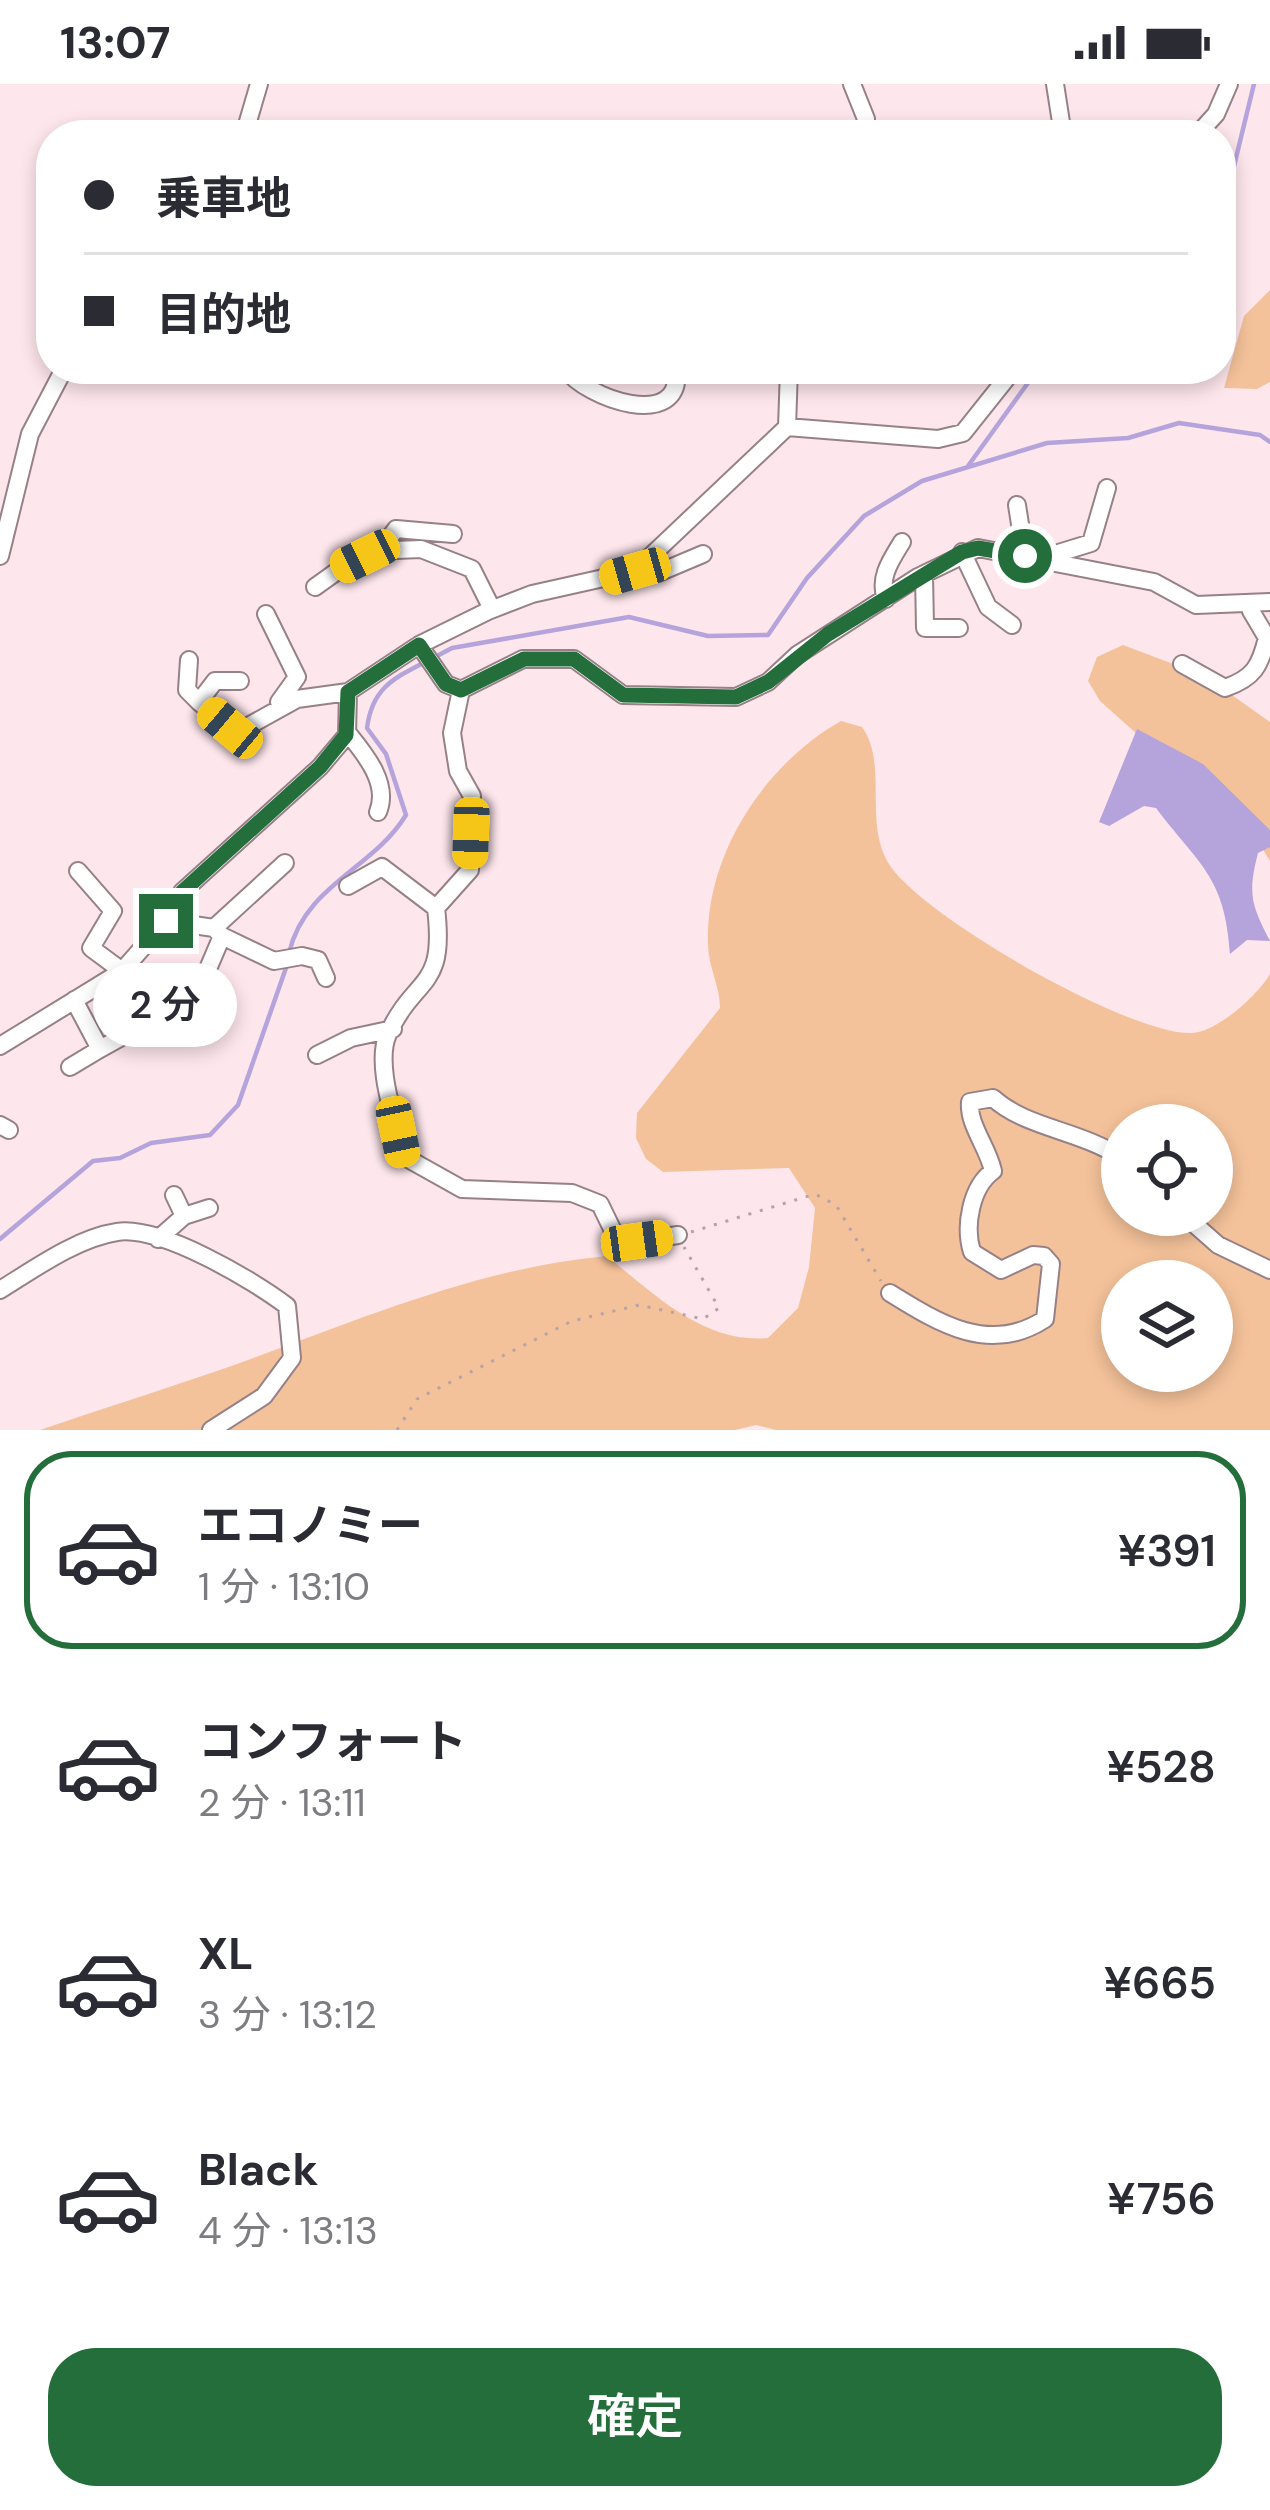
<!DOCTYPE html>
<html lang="ja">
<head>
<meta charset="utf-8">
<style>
	:root { --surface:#fff; --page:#f2f2f3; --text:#2b2b33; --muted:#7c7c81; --line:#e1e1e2; --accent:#246e3c }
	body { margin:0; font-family:"DM Sans","Noto Sans JP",sans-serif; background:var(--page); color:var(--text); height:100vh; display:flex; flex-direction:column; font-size:45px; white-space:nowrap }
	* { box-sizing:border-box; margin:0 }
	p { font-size:39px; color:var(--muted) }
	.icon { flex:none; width:66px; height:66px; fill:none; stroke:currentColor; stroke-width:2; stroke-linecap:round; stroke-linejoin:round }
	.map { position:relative; height:1346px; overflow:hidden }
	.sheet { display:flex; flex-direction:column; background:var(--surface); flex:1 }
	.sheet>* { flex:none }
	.banner { position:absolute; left:36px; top:36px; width:1200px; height:264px; border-radius:48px; box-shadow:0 6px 18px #0003; display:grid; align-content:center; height:264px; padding:0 48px; background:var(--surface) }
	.fabs { position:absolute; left:1101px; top:1020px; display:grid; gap:24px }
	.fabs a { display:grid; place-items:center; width:132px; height:132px; border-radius:50%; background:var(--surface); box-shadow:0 6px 18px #0003; font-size:60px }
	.end { position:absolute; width:54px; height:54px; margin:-27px; border:15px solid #246e3c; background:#fff; box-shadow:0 0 0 6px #fff }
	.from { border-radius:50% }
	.bubble { position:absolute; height:84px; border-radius:42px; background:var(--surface); box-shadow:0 6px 18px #0003; font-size:39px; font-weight:600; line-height:84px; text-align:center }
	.car { position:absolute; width:36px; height:72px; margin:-36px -18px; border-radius:15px; box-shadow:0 0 9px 3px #0007; background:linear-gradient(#f5c518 24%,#345 0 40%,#f5c518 0 76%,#345 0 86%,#f5c518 0) }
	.banner b { display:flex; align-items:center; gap:42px; height:114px; font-size:45px }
	.banner b+b { border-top:3px solid var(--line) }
	.banner i { width:30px; height:30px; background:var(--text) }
	ul { padding:21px 0 0; list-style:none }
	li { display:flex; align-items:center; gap:36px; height:198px; margin:0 24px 18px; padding:0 24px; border:6px solid transparent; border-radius:48px }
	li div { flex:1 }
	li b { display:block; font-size:45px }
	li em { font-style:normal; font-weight:600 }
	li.selected { border-color:var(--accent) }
	li>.icon { width:108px; height:108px; stroke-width:1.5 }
	.cta { display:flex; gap:24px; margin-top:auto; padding:24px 48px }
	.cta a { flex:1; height:138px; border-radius:48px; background:var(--accent); color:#fff; font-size:48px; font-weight:600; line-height:138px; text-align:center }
	.status { display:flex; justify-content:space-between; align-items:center; height:84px; padding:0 60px; background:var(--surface); direction:ltr }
	.status svg { height:33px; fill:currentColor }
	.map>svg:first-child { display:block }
	.green { fill:#f4c29a; fill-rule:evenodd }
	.water { fill:#b5a4db }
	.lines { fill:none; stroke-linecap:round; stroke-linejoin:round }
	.stream { stroke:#b5a4db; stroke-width:4.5 }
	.minor-casing { stroke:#968187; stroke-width:20 }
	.path { stroke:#b5a3a8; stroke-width:3; stroke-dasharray:3 9; stroke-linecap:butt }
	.minor { stroke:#fff; stroke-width:16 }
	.route { stroke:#246e3c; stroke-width:15 }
</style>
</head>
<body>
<div class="status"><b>13:07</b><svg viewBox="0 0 49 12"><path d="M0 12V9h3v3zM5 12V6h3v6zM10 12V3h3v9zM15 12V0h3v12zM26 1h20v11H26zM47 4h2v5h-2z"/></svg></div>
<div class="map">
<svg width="1270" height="1346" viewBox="0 0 1270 1346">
	<rect width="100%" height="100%" fill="#fde6ec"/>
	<path class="green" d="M1270,206V298L1257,305L1224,304L1244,232Z
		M1123,561L1205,592L1270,638V777L1259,759L1100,617L1088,597L1097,573Z
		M841,637L862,643C889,680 862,742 891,783C927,835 1131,952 1192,949C1217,948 1258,911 1270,890V1346H776L756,1341L735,1346H40C109,1322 179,1301 248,1276C363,1234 483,1183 607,1172C654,1210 704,1260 768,1254L798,1224L809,1183L815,1124L789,1084L663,1088L646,1075L636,1054L637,1029L720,924C720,902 708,882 708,860C705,770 765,680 841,637ZM1122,1041H1212V1131H1122ZM1122,1197H1212V1287H1122Z"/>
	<path class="water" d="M1137,645L1203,680L1270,746V763L1258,769C1247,811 1252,822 1270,857L1247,856L1230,870C1225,792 1199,781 1156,724L1144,722L1109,742L1099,738Z"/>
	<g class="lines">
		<path class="stream" d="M1221,104L1234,82L1254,0
			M968,382L1038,285
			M435,573L452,564L629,533L708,552L768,551L807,494L864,432L922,397L1047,359L1128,354L1179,339L1260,351L1270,358
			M289,869C305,801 373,785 406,731L386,670L367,644C372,605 392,595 425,578
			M0,1155L93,1077L120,1074L151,1059L210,1051L238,1021L287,881"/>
		<g class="minor-casing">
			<path id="minor" d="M852,0L866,35L864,51
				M1055,0L1063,51
				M244,51L259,0
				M1197,51L1216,30L1229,0
				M566,285C585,314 684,349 676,285
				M787,343L789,285
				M1017,421L1025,472
				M453,450L396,445L387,457L396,466L421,465L472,485L492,525
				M962,468L988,523L1012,541
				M0,472L30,350L64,285
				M1039,475L1091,459L1107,404
				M635,487L658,489L703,470
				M924,490L925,544H959
				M315,503L343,483L390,462
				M886,515C878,494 891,476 902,458
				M266,530L297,593L279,618
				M419,561L446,600L461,606
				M189,576L187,606L199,618
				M1182,580L1225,604C1254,594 1260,582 1267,554L1251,527L1254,520
				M240,597H215L199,618L230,644L243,645L297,615L348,608
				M347,648C364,669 390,699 378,728
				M78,787L113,827L91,864L122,887
				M348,802L382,783L436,824
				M166,837L214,844L285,779
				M222,852L274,877L302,872L318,876L326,894
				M193,920L222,852L214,844
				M0,962L122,887L166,837L182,808L320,683L347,651L348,608L419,561L488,527L532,510L635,487L787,343L938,355L963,349L1014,285
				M100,965L161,931
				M317,971L351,954L393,945
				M70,983L100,965L74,916
				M0,1041L9,1046
				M174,1111L184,1132
				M1184,1131L1218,1161L1270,1186
				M678,1151L637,1157L615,1151L600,1120L572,1109L462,1105L403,1072C397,1040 374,981 388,950C416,890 446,907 436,824L470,786L472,712L458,687L452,649L461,606L523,575H574L623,611L736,613L768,598L797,571L918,493L978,464L1154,498L1196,521L1270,518
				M158,1155L184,1132L209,1124
				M0,1206C34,1185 77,1154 117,1148C160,1141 253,1196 287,1222L292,1274L264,1312L211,1346
				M890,1209C940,1240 990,1271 1045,1235L1051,1180L1044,1172L1033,1171L1001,1186L972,1168C964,1142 971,1103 993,1087C988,1063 968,1041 970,1018L993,1014C1026,1044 1079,1046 1122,1074"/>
		</g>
		<path class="path" d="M691,1148L815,1110L836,1121L881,1197
			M397,1346L417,1315L572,1237L639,1221L703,1235L719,1224L684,1163"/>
		<use href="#minor" class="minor"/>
	</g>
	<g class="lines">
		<path class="route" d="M166,837L182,808L320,683L346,651L348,608L419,561L446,600L461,606L524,575H574L623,611L736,613L768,598L828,550L962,468L978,464L1025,472"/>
	</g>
</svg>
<div class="fabs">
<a><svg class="icon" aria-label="locate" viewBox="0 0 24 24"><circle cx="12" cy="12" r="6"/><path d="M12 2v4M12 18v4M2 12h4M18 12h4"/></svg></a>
<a><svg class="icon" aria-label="layers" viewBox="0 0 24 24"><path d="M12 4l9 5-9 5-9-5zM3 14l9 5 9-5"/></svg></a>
</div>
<i class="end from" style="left:1025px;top:472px"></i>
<i class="end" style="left:166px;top:837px"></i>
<div class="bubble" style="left:93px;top:879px;width:144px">2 分</div>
<i class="car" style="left:365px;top:472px;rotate:244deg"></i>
<i class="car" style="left:635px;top:487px;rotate:254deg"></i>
<i class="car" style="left:230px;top:644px;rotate:310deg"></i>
<i class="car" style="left:471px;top:749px;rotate:182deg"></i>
<i class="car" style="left:398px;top:1048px;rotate:168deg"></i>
<i class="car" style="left:637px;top:1157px;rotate:82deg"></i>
<div class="banner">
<b><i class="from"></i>乗車地</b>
<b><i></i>目的地</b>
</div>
</div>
<section class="sheet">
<ul>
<li class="selected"><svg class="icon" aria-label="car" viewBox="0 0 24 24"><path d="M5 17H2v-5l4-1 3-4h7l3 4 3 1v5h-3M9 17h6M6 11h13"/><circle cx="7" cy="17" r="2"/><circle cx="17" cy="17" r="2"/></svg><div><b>エコノミー</b><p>1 分 · 13:10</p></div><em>¥391</em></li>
<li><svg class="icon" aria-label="car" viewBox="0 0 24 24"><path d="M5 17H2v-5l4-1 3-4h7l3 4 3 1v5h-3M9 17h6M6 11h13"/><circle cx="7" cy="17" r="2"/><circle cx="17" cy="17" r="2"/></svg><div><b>コンフォート</b><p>2 分 · 13:11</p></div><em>¥528</em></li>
<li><svg class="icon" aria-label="car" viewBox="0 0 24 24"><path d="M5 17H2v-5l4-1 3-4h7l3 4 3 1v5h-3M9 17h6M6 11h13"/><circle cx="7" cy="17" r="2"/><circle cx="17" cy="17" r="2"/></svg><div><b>XL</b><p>3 分 · 13:12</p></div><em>¥665</em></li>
<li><svg class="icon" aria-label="car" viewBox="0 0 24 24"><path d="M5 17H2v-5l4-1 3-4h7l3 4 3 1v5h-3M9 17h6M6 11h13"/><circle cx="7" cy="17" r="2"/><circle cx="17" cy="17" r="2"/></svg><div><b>Black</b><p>4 分 · 13:13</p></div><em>¥756</em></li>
</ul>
<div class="cta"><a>確定</a></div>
</section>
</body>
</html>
